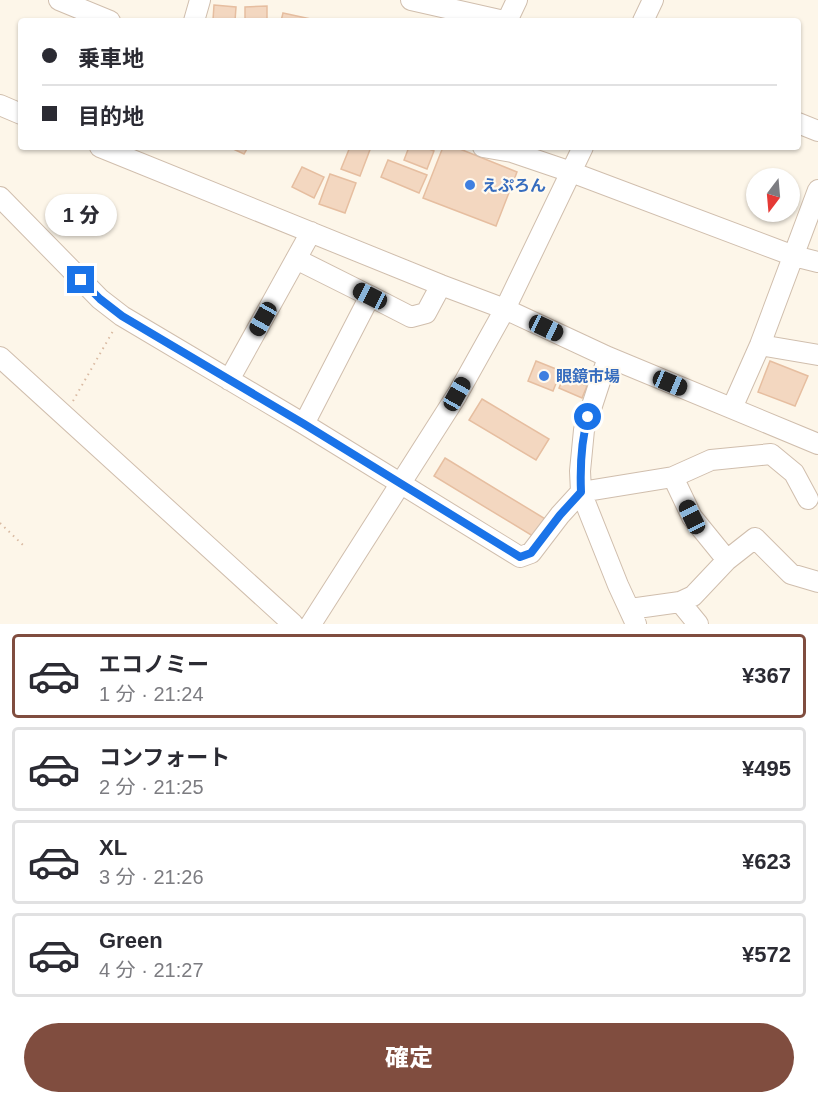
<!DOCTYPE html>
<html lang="ja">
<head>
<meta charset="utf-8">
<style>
	:root { --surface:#fff; --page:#f2f2f3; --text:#2b2b33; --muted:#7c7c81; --line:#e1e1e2; --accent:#804d3f }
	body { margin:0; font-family:Helvetica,"Noto Sans JP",sans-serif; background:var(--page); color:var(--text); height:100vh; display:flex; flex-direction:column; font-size:22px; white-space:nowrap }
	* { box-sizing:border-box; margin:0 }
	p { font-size:20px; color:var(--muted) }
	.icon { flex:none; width:33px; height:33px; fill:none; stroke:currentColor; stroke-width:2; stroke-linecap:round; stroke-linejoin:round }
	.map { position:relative; height:624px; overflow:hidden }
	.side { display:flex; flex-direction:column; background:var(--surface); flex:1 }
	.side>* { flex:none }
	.guide { position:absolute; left:18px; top:18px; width:783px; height:132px; border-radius:6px; box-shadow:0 2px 4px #0004; display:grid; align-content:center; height:132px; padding:0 24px; background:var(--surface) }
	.needle { width:39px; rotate:196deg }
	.buttons { position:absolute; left:746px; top:168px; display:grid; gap:12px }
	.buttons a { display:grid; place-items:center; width:54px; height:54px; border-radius:50%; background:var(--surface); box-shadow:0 2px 4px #0004; font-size:30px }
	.end { position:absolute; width:27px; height:27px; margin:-14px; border:8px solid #1a73e8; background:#fff; box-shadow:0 0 0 3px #fff }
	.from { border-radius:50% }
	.bubble { position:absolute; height:42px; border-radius:21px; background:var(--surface); box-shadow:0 2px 4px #0004; font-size:20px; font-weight:800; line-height:42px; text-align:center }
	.car { position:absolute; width:18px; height:36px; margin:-18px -9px; border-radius:8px; box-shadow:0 0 4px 2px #0007; background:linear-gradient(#222 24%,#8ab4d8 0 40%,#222 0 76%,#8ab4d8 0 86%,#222 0) }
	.guide b { display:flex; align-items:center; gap:21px; height:57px; font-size:22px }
	.guide b+b { border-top:2px solid var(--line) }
	.guide i { width:15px; height:15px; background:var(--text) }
	ul { padding:10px 0 0; list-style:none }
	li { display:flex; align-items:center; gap:18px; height:84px; margin:0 12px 9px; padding:0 12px; border:3px solid var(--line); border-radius:6px }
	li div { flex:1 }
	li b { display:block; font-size:22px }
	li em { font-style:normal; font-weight:800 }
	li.selected { border-color:var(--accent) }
	li>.icon { width:54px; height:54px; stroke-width:1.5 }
	.primary-button { display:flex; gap:12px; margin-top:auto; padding:12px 24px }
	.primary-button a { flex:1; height:69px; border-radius:36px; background:var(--accent); color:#fff; font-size:24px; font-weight:800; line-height:69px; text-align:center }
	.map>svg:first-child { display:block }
	.building { fill:#f3d7c0; stroke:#e6bea0; stroke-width:1.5 }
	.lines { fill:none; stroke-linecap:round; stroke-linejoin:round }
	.minor-casing { stroke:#d0bead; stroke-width:22 }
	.path { stroke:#d9baa2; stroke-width:2; stroke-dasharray:1.5 4.5; stroke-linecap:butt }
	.minor { stroke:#fff; stroke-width:20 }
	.route { stroke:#1a73e8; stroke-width:8 }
	.shop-dot { fill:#3f7fe0; stroke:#fffaf0; stroke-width:2 }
	.labels { text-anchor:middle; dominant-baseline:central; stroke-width:4.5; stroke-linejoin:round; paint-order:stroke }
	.shop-label { font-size:16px; font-weight:bold; fill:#366cbe; stroke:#fffaf0; text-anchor:start }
</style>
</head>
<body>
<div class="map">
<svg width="818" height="624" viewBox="0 0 818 624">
	<rect width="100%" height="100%" fill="#fdf6e9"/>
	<path class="building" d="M214,5L236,7L235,21L213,20Z
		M267,6V21H245V7Z
		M283,13L311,19L310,21H281Z
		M229,147H248L244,154Z
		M350,147H371L360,176L341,169Z
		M409,147H424L434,151L427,169L404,160Z
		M443,147H455L517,172L496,226L423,198Z
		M388,160L427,175L419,193L381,177Z
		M302,167L324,177L314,198L292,187Z
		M330,174L356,183L345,213L319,204Z
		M536,361L561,371L553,391L528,381Z
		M770,361L808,376L795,406L758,392Z
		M564,376L587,386L582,398L559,388Z
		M482,399L549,439L536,460L469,420Z
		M445,458L547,520L536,538L434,476Z"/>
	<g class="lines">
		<g class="minor-casing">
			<path id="minor" d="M59,0L110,21
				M411,0L504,21
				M194,21L200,0
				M507,21L517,0
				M643,21L653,0
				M0,105L21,114
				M798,123L818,131
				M100,147L441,285L505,309L608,357L818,444
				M483,147L512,152L571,172L794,256L818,262
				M0,197L100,299L122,316L304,424L520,557L531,553L560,515L581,492L673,477L692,517L727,560
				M296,259L370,296L304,424
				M370,296L411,317L426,313L441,285
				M760,345L818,355
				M0,357L293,624
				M608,357L584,430L580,471L581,492L618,585L636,624
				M229,380L311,232
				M732,408L760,345L818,190
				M673,477L711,460L771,454L794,473L808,499
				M630,609L680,602
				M311,624L457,395L505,309L583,147
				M698,624L680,602L693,596L727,560L755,538L791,574L818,582"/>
		</g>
		<path class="path" d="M73,401L113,331
			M0,523L24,546"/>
		<use href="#minor" class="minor"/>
	</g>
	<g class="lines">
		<path class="route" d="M81,280L100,299L122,316L304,424L520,557L531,553L560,515L581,492C580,467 581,441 588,417"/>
	</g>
	<g class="shop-dot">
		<circle cx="470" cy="185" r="6"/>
		<circle cx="544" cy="376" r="6"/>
	</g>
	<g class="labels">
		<g class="shop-label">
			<text x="482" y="185">えぷろん</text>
			<text x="556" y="376">眼鏡市場</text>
		</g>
	</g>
</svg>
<div class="buttons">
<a><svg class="needle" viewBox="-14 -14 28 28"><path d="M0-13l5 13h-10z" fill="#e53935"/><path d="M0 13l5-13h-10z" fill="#7c7c81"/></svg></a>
</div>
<i class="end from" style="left:588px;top:417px"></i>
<i class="end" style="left:81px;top:280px"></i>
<div class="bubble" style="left:45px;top:194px;width:72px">1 分</div>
<i class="car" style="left:370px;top:296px;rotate:297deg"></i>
<i class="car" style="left:263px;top:319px;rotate:209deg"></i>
<i class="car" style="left:546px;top:328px;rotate:115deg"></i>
<i class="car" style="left:670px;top:383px;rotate:113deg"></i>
<i class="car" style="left:457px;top:394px;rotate:29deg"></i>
<i class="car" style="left:692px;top:517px;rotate:334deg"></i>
<div class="guide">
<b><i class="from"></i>乗車地</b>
<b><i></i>目的地</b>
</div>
</div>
<section class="side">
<ul>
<li class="selected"><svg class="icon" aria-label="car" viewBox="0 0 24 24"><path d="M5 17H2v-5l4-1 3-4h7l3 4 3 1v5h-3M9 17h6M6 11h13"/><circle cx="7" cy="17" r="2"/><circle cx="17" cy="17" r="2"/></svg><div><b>エコノミー</b><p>1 分 · 21:24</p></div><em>¥367</em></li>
<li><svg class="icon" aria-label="car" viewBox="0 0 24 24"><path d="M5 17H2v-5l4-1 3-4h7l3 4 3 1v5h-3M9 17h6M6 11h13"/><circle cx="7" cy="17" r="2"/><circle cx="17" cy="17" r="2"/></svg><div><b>コンフォート</b><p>2 分 · 21:25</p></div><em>¥495</em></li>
<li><svg class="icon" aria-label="car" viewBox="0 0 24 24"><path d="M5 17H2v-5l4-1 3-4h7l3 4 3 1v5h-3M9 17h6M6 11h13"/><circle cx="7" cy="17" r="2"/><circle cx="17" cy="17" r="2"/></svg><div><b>XL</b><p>3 分 · 21:26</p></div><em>¥623</em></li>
<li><svg class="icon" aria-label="car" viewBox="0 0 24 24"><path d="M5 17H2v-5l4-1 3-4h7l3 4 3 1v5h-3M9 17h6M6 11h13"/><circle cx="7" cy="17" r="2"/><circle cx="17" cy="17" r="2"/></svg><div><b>Green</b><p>4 分 · 21:27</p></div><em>¥572</em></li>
</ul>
<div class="primary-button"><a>確定</a></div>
</section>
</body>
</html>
